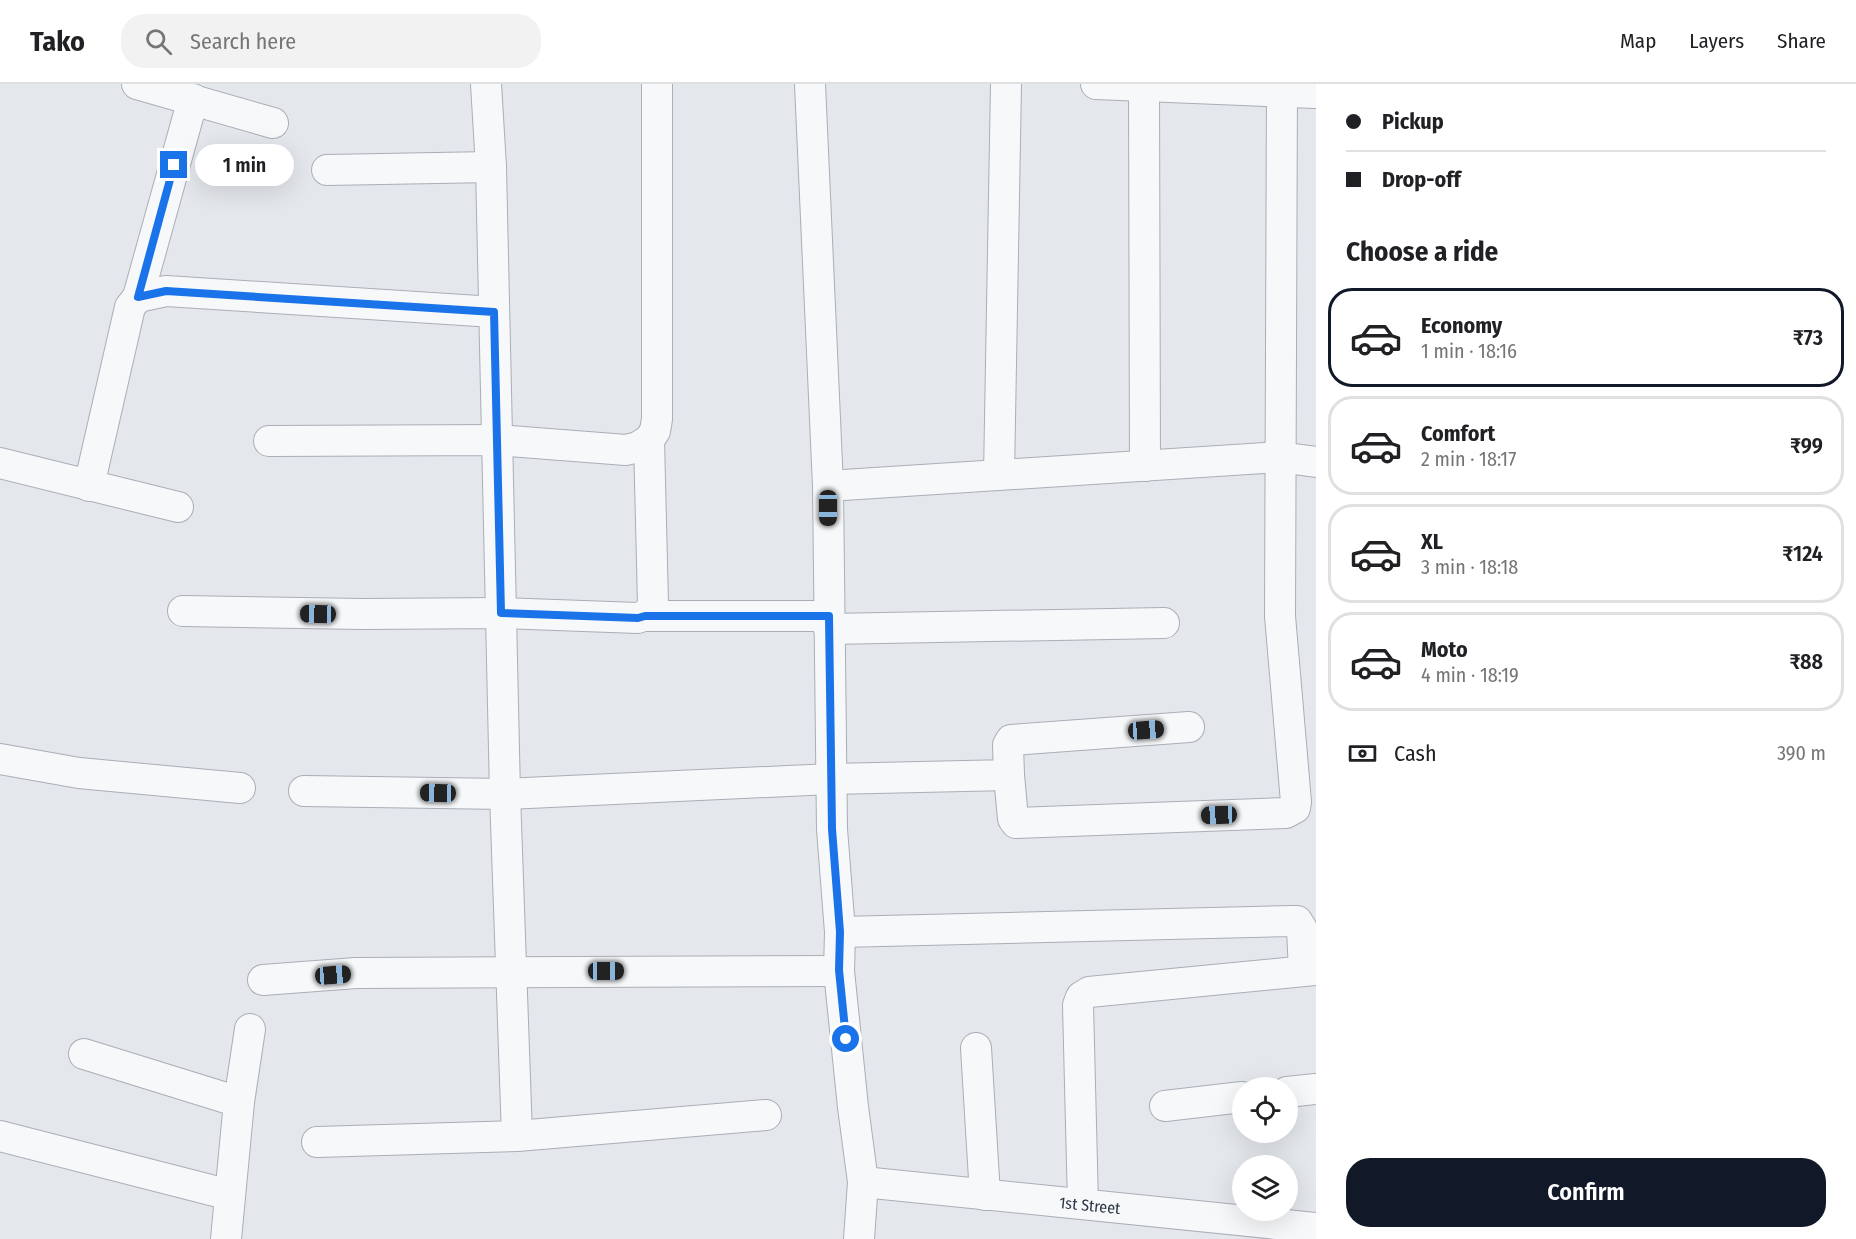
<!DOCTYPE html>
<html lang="en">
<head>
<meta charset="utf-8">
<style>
	:root { --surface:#fff; --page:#f2f2f2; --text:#202124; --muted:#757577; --line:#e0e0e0; --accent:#111827 }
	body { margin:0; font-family:"Fira Sans Condensed",sans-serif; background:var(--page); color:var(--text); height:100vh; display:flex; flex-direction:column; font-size:22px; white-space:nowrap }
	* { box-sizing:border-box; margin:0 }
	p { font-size:20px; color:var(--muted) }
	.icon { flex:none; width:33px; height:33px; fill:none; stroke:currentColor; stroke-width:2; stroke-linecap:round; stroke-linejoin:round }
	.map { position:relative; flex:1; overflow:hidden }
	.panel { display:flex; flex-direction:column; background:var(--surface); width:540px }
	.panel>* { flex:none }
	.top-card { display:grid; align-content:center; height:132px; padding:0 30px; background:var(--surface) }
	.fabs { position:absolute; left:1232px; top:993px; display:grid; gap:12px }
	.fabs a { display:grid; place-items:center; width:66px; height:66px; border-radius:50%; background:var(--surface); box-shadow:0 6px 24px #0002; font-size:30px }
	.end { position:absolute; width:27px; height:27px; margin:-14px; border:8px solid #1a73e8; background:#fff; box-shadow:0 0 0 3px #fff }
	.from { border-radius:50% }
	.bubble { position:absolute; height:42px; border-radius:21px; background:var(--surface); box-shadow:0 6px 24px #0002; font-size:20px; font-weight:600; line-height:42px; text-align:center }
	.car { position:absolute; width:18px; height:36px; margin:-18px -9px; border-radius:8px; box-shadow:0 0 4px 2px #0007; background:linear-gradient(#222 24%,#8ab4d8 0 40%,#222 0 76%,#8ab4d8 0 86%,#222 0) }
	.top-card b { display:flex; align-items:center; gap:21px; height:57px; font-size:22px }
	.top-card b+b { border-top:2px solid var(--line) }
	.top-card i { width:15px; height:15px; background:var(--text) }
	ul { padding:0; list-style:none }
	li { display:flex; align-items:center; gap:18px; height:99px; margin:0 12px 9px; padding:0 18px; border:3px solid var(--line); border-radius:24px }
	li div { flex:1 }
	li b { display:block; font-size:22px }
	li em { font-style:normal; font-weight:600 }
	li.selected { border-color:var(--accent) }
	li>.icon { width:54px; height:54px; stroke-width:1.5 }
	h2 { padding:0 30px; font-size:27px; line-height:72px }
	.pay { display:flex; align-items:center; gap:15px; height:66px; padding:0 30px; font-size:22px }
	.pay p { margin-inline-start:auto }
	.button { display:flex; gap:12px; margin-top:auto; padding:12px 30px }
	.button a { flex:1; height:69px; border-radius:24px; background:var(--accent); color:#fff; font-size:24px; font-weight:600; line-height:69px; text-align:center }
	header { display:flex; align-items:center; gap:36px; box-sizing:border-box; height:84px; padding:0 30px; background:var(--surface); border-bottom:2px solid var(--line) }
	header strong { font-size:28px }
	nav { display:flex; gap:33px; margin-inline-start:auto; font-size:21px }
	.search { width:420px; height:54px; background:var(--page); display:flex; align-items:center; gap:15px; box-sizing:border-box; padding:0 21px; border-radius:24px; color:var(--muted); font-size:22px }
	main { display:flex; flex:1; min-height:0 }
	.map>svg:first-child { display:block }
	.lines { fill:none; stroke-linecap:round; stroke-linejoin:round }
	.minor-casing { stroke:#a9aeb7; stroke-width:32 }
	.minor { stroke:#f7f8fa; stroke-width:30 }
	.route { stroke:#1a73e8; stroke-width:8 }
	.labels { text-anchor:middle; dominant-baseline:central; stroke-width:6; stroke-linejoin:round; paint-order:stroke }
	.street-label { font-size:16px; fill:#2b3445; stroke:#f4f6f9 }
</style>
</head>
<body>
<header>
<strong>Tako</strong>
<div class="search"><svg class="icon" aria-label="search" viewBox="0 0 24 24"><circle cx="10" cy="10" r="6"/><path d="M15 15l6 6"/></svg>Search here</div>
<nav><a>Map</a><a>Layers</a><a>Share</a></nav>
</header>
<main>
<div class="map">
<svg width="1316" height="1155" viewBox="0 0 1316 1155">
	<rect width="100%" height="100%" fill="#e4e7ec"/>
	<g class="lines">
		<g class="minor-casing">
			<g id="minor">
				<path d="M137,0L273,39"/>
				<path d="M486,0L491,83L505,710L517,1052"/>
				<path d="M810,0L828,402L832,745L840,848L839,887L853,1023L863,1098L859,1155"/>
				<path d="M1096,0L1316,9"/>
				<path d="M1144,2L1145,382"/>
				<path d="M327,86L491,83"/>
				<path d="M138,213L193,15"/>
				<path d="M269,357L497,356L626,366L638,363L649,356"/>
				<path d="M0,379L178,423"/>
				<path d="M999,391L1006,0"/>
				<path d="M89,402L130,223L138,213L166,207L494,228"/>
				<path d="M828,402L1279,373L1316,378"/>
				<path d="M183,527L363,530L501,529L638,534L648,530L653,520L649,356L655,347L657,335V0"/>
				<path d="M645,532H829"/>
				<path d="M829,545L1164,539"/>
				<path d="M0,675L79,689L240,704"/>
				<path d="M1009,691L1013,735L1016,739L1286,729L1295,724L1296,718L1280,532L1282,0"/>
				<path d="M304,707L505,710L831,695L1009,691L1008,661L1011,656L1189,643"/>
				<path d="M840,848L1292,837H1297L1302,845L1304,887"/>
				<path d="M263,896L356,889L839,887"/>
				<path d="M976,964L985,1111"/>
				<path d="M84,970L239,1018L226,1155"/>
				<path d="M1287,1008L1316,1005"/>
				<path d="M239,1018L250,945"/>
				<path d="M1165,1022L1242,1013"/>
				<path d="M0,1052L230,1111"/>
				<path d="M317,1058L517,1052L766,1031"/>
				<path id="s1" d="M863,1098L1316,1144"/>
				<path d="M1083,1120L1078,921L1081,913L1089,908L1316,886"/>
			</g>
		</g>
		<use href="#minor" class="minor"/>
	</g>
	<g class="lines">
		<path class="route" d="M174,81L138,213L166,207L494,228L501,529L638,534L645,532H829L832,745L840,848L839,886L846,955"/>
	</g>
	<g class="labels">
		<g class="street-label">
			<text stroke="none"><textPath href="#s1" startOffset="228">1st Street</textPath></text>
		</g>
	</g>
</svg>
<div class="fabs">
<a><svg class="icon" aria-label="locate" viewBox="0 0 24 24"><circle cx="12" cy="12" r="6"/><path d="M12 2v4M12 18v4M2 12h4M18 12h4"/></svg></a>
<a><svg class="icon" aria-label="layers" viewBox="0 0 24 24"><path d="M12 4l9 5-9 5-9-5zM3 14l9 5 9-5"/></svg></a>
</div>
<i class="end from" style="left:846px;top:955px"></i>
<i class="end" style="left:174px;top:81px"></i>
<div class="bubble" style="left:195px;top:60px;width:99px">1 min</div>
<i class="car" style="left:828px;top:424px;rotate:180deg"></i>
<i class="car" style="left:318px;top:530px;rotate:271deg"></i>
<i class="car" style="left:1146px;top:646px;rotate:86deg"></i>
<i class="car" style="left:438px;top:709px;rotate:271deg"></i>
<i class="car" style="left:1219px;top:731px;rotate:268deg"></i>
<i class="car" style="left:606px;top:887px;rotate:90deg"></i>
<i class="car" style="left:333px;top:891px;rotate:86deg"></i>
</div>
<section class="panel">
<div class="top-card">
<b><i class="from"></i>Pickup</b>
<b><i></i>Drop-off</b>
</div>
<h2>Choose a ride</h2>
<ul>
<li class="selected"><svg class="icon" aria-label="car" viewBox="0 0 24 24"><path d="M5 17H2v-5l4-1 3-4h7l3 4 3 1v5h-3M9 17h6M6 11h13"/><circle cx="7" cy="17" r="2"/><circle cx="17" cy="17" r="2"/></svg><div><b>Economy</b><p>1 min · 18:16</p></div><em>₹73</em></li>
<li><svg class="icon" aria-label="car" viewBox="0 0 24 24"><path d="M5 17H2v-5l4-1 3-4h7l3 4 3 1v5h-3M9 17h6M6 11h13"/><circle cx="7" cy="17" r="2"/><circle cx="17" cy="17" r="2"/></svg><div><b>Comfort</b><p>2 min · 18:17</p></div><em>₹99</em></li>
<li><svg class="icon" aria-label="car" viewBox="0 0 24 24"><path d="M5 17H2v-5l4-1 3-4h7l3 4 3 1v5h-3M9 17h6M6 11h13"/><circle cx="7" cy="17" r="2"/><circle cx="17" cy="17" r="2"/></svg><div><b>XL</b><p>3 min · 18:18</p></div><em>₹124</em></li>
<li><svg class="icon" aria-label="car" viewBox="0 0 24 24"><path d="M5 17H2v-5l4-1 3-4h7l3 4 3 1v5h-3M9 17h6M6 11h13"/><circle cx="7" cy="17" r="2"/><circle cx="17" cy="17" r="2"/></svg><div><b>Moto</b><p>4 min · 18:19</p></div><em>₹88</em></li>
</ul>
<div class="pay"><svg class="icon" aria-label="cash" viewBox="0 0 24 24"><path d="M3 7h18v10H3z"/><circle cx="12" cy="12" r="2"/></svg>Cash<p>390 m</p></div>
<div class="button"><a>Confirm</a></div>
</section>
</main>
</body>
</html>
